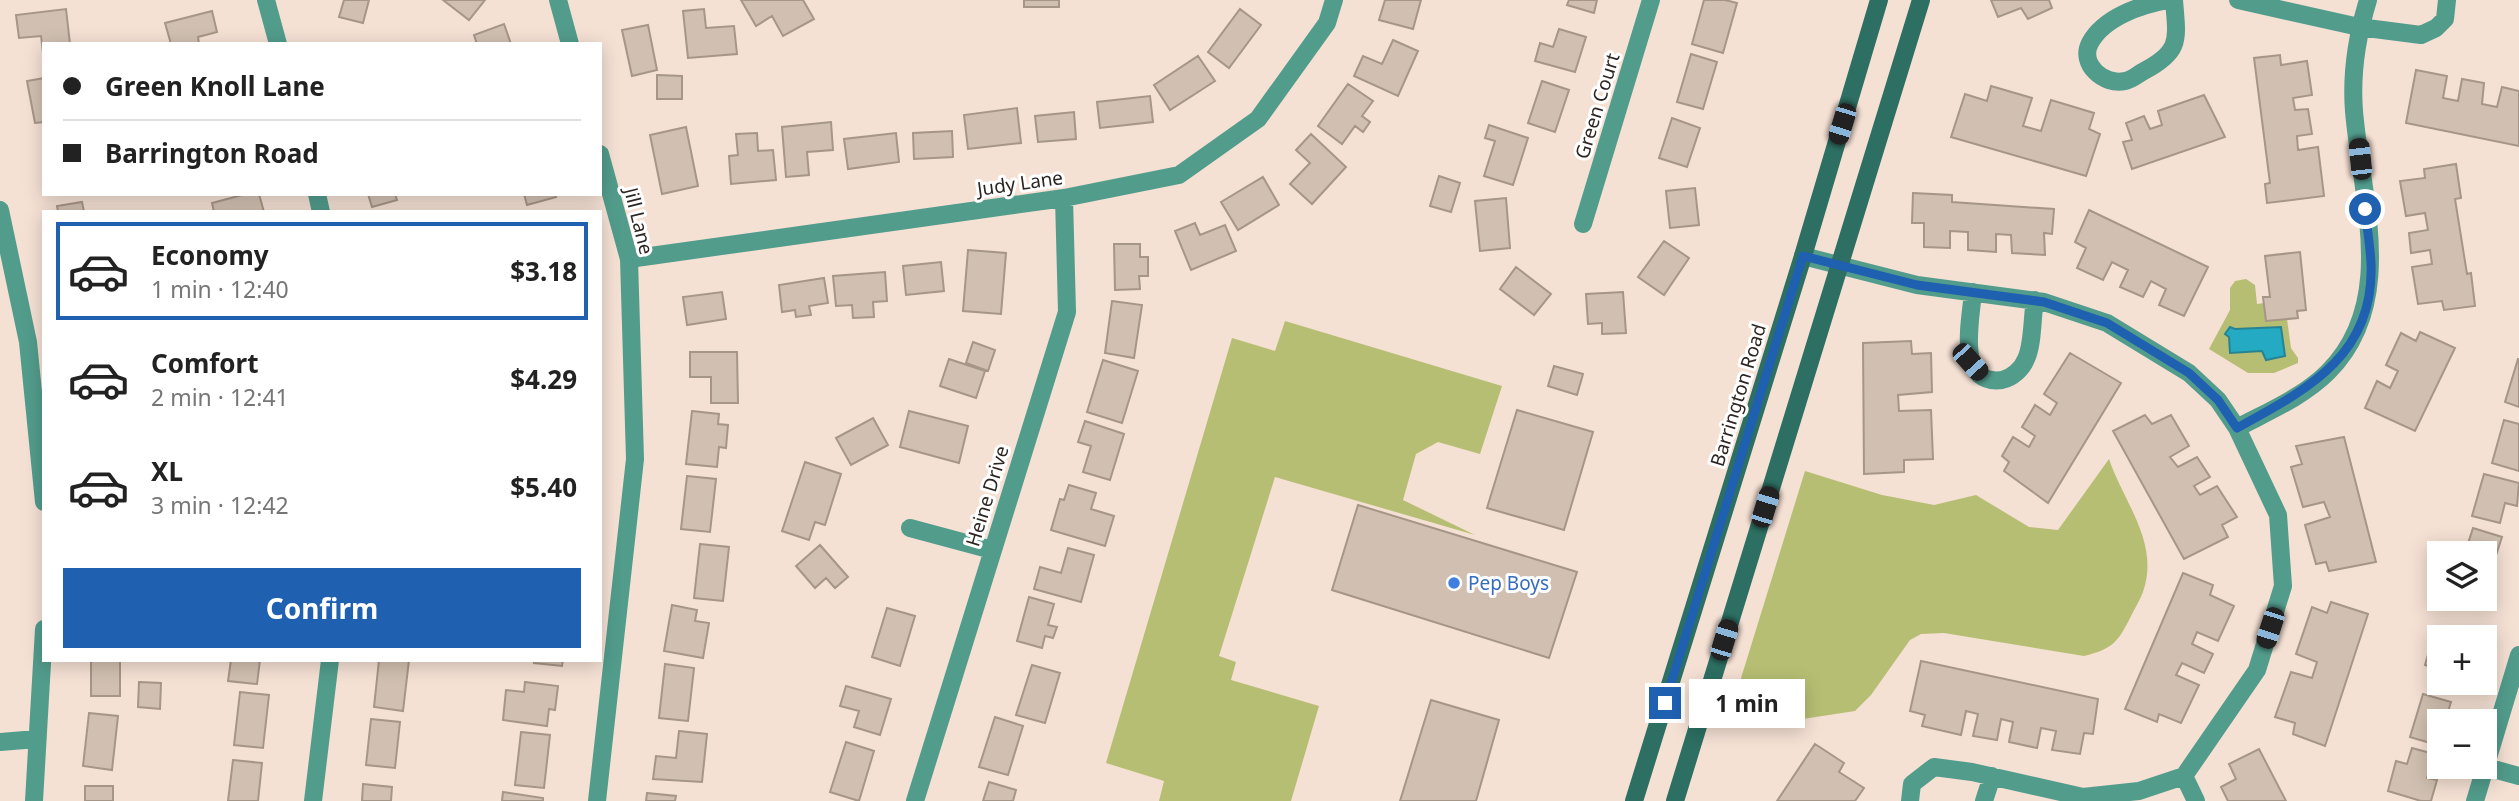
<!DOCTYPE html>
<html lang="en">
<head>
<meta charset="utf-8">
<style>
	:root { --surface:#fff; --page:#f6f6f6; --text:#222; --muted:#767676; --line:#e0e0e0; --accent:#1f60b1 }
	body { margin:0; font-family:"Noto Sans",sans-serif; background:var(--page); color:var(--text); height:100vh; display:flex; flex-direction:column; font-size:26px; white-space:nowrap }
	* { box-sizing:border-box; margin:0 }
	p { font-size:23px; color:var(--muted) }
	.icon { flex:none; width:38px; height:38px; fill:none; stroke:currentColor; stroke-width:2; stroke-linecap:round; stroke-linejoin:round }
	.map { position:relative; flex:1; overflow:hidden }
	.panel { position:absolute; left:42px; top:210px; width:560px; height:452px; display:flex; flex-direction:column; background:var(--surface); border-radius:0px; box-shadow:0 4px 18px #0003 }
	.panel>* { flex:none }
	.guide { position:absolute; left:42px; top:42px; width:560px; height:154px; border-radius:0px; box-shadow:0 4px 18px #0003; display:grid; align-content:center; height:154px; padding:0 21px; background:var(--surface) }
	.fabs { position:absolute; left:2427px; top:541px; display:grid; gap:14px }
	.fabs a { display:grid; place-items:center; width:70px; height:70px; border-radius:0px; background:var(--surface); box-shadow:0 4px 18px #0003; font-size:35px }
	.end { position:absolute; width:32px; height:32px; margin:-16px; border:9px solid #1f60b1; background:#fff; box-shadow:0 0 0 4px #fff }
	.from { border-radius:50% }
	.bubble { position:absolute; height:49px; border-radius:0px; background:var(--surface); box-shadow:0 4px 18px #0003; font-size:23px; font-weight:700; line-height:49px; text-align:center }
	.car { position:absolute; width:21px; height:42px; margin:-21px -10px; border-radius:9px; box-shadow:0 0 5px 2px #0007; background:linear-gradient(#222 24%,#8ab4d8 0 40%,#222 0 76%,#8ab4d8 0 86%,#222 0) }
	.guide b { display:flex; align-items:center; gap:24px; height:66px; font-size:26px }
	.guide b+b { border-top:2px solid var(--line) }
	.guide i { width:18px; height:18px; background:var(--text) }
	ul { padding:12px 0 0; list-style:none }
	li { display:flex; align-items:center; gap:21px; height:98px; margin:0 14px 10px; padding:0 7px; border:4px solid transparent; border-radius:0px }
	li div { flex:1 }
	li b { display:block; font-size:26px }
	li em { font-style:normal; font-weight:700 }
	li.current { border-color:var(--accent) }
	li>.icon { width:63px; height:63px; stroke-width:1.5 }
	.button { display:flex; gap:14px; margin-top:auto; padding:14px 21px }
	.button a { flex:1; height:80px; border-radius:0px; background:var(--accent); color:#fff; font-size:28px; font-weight:700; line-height:80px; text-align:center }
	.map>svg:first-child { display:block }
	.green { fill:#b6be73 }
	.water { fill:#24abc3; stroke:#278392; stroke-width:2 }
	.building { fill:#d1c0b1; stroke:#a69687; stroke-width:2 }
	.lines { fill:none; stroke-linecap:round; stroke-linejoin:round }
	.minor { stroke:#529c8c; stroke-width:18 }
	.secondary { stroke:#2d6f62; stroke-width:18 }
	.route { stroke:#1f60b1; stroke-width:9 }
	.shop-dot { fill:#3f7fe0; stroke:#fff; stroke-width:2.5 }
	.labels { text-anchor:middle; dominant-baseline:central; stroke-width:6; stroke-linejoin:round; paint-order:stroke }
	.street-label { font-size:19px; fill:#2d2521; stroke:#fff }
	.shop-label { font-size:19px; fill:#366cbe; stroke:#fff; text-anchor:start }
</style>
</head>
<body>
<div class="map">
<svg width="2519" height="801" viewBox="0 0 2519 801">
	<rect width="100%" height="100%" fill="#f5e0d4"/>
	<path class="green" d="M2246,279L2255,285L2257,304L2264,303L2266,321L2287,319L2291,348L2298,358V363L2274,373H2248L2209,349L2230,310V288L2235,281Z
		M1285,321L1502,386L1480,454L1438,442L1416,454L1403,500L1475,535L1275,477L1219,656L1236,662L1231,680L1319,706L1291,801H1159L1164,781L1106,763L1232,338L1275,351Z
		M2109,459C2124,503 2160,543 2143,592C2140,600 2135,608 2131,616C2118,642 2113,649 2084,656L1944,633L1921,634L1910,640L1871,695L1855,711L1770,724L1729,717L1805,471L1882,495L1934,505L1976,495L2029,527L2058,530Z"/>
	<path class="water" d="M2230,327L2235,329L2281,327L2285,356L2266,360L2262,351L2230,353L2229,337L2225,334Z"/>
	<path class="building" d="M344,0H369L363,23L339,17Z
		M443,0H485L469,20Z
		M741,0H803L814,19L783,36L772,16L756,26Z
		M1024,0H1059V7H1024Z
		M1385,0H1421L1413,29L1379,20Z
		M1569,0H1597L1594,13L1567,5Z
		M1704,0H1725L1737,3L1723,53L1692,44Z
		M1991,0H2049L2052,8L2028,19L2021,8L1998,17Z
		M66,9L70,44H44V61L41,36L19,38L16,15Z
		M704,9L706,28L734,26L737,54L688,58L683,11Z
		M1240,9L1261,25L1229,68L1208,52Z
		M212,11L217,32L198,37L199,44H171L165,23Z
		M504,24L511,44H477L474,35Z
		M648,25L657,70L632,76L622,30Z
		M1559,29L1586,37L1575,72L1535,61L1540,43L1553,47Z
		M1393,40L1418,51L1398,96L1354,76L1363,56L1382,64Z
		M1691,54L1717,62L1703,109L1677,102Z
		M2280,55L2281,65L2307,61L2312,95L2293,98L2295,110L2308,109L2312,134L2297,136L2298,150L2318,147L2324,196L2267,203L2265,184L2270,183L2254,58Z
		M1198,56L1215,81L1170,110L1154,85Z
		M2416,70L2447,76L2443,98L2458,101L2462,79L2484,83L2482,104L2497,107L2502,87L2519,91V146L2406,123Z
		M657,75L682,76V99H657Z
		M44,78V122L35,123L27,81Z
		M1542,81L1569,90L1555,132L1528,123Z
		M1348,84L1373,101L1362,116L1370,122L1363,132L1355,126L1342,144L1318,126Z
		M1991,86L2032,98L2023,126L2041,131L2051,100L2094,113L2089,129L2100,134L2086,176L1951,137L1965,94L1987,101Z
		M2204,95L2225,137L2132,169L2123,142L2132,140L2126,123L2144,116L2150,129L2162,125L2158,111Z
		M1150,96L1153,122L1100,128L1097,102Z
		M1017,108L1021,143L968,149L964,115Z
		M1074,112L1076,139L1038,142L1035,116Z
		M1672,118L1700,128L1687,167L1659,158Z
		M831,122L833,150L807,152L809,175L786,177L782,127Z
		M1489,125L1528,138L1513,185L1484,176L1495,141L1485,138Z
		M686,127L698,186L662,194L650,135Z
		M952,131L953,157L914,159L913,133Z
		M757,133L758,151L773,150L776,180L731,184L729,156L738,155L736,134Z
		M896,133L899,162L848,169L844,139Z
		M1311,134L1346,167L1312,204L1290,184L1310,163L1296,150Z
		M2456,164L2461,198L2455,199L2467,274L2471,273L2475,306L2444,310L2442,301L2418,304L2412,267L2432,264L2430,250L2411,253L2409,233L2428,230L2425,213L2406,216L2400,181L2425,178L2424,169Z
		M1439,176L1460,183L1451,212L1430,206Z
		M1263,177L1279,205L1238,230L1221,202Z
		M1695,188L1699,225L1670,228L1666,191Z
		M1913,193L1952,195V202L2054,209L2052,234L2044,233L2045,255L2012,253L2011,235L1996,234V252L1968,250V232L1950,231V248L1924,247V223H1912Z
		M246,194H259L264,212H214L212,203Z
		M368,194H395L397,200L372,207Z
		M524,194H555L556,197L527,205Z
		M1506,198L1510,248L1480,251L1475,201Z
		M82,202L84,212H58L57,206Z
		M2089,210L2208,267L2184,316L2159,305L2166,289L2151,281L2143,297L2120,287L2128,270L2112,262L2103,280L2077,268L2086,248L2075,242Z
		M1195,223L1200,235L1225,225L1236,251L1191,270L1175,231Z
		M1664,241L1689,258L1664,295L1638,277Z
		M1114,244H1140V257H1148V276H1139L1140,289L1115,290Z
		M968,250L1006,253L1001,314L963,311Z
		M2300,252L2306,310L2297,311L2298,318L2266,321L2263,297H2270L2265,256Z
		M941,262L944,291L906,295L903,266Z
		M1516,267L1551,294L1534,315L1500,289Z
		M885,272L887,301L873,302L874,317L853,318L852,305L836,306L833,276Z
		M824,278L828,303L809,306L811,315L796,317L795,310L782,312L779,285Z
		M722,292L726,319L687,325L683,297Z
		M1623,292L1626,333L1602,334V323L1588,324L1586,294Z
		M1112,301L1142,305L1134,358L1105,353Z
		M2420,332L2455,348L2415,431L2365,408L2377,381L2390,388L2398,371L2386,365L2401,333L2416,341Z
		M1911,341L1912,354L1931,353L1932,392L1898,395L1899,411L1931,410L1933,459L1904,460V472L1864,474L1863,343Z
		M973,342L995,350L988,371L966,363Z
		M690,352H737L738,403H711V377H690Z
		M2070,353L2121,383L2048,503L2004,471L2009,462L2002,456L2013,437L2029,447L2035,436L2022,427L2035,405L2050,415L2057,403L2044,394Z
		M949,359L985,371L976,398L940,386Z
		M2518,359H2519V407L2505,402Z
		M1103,360L1138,371L1122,423L1087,412Z
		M1554,366L1583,374L1577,395L1548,386Z
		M1517,410L1593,432L1564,530L1487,508Z
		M692,411L719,414L718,424L728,425L726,448L719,447L717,467L686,464Z
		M909,411L968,426L959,463L900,447Z
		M2145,415L2152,424L2171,415L2189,446L2170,457L2178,467L2197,457L2210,477L2194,486L2200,495L2217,486L2237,517L2222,525L2228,537L2184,559L2113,431Z
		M873,418L888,445L851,465L836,438Z
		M2504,420L2519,424V471L2492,463Z
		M1085,421L1124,434L1110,480L1083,472L1091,446L1078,442Z
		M2344,437L2376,562L2329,571L2326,562L2316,564L2305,525L2330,517L2324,502L2303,507L2291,467L2302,464L2296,446Z
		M805,462L841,474L825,525L815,522L809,540L782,531Z
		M2484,474L2519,483L2517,506L2505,503L2500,523L2472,516Z
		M687,476L716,479L710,532L681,529Z
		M1069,485L1096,493L1091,509L1114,516L1105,546L1051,530L1060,499L1064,500Z
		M1358,505L1577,572L1549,658L1332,590Z
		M2473,528L2502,537L2488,580L2485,579V553H2465Z
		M700,544L729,547L723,601L694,598Z
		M820,545L848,577L835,588L826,578L815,588L796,566Z
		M1068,548L1094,555L1081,602L1034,589L1040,567L1061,573Z
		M2183,573L2213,585L2210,595L2234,606L2218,641L2197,632L2192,644L2213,654L2204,673L2182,663L2176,675L2199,685L2181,723L2159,714L2157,722L2125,709Z
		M1029,597L1054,604L1048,625L1057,627L1053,638L1045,636L1042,648L1017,641Z
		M2331,602L2368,614L2325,746L2293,734L2295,723L2275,717L2291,672L2312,678L2317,662L2296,654L2312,607L2327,613Z
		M672,605L697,610L695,621L709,623L703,658L664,651Z
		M887,608L915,616L900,666L872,657Z
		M2433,637L2440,639V682H2457L2453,693L2430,687L2435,668L2425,665Z
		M91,660H120V696H91Z
		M231,660H260L257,684L228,681Z
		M379,660H409L403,711L374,707Z
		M534,660H563L562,666L534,663Z
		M1921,661L2098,699L2093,734L2084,733L2080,754L2052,750L2056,731L2041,728L2037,748L2009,742L2013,722L2001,719L1997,740L1973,736L1978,714L1966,711L1961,735L1922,726L1925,715L1910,711Z
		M665,664L694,668L688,721L659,718Z
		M1032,665L1060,673L1045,723L1016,715Z
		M139,682L161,683L160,709L138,707Z
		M525,682L558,686L555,710L549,709L547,726L503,720L506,690L524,692Z
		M846,686L891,699L880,735L854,727L859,711L840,706Z
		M240,692L269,695L263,748L234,745Z
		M2423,694L2451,702L2445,721H2440L2437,745L2410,737Z
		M1431,700L1499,720L1476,801H1400Z
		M89,713L118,716L112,770L83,766Z
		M995,717L1023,726L1008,775L979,767Z
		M371,719L400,722L395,768L366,765Z
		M679,731L707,734L702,782L653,779L656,756L676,758Z
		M521,732L550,735L544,788L515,785Z
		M846,742L874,751L859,801L830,792Z
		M1815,744L1844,763L1839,772L1864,788L1855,801H1777Z
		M2412,748L2434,754L2427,778L2437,780L2431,801H2421L2388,791L2396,761L2407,764Z
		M2259,749L2286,801H2228L2221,787L2236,779L2229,764Z
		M233,760L262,763L258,801H228Z
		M989,782L1016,790L1013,801H983Z
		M363,784L392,787L391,801H362Z
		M85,786H113V801H85Z
		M503,792L543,798V801H502Z
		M647,793L676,796L675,801H646Z"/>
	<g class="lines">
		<path class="minor" d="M266,0L278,44
			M558,0L570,44
			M2168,0C2141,5 2104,17 2090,43C2079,64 2104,86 2125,81C2132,80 2138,74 2144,71C2182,51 2177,39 2174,0
			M2238,0L2359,27L2421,35L2436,28L2445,19L2447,0
			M317,194L321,212
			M0,210L28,342L44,502
			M1583,224L1651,0
			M1803,256L1917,285L2044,302L2107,323L2189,373L2218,400L2237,428L2278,515L2283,586L2257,670L2184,776L2139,791L2083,797L1972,772L1934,767L1912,784L1910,801
			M629,259L1064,198L1179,175L1258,119L1327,23L1334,0
			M1973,292C1971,319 1955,386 2002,380C2012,378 2022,369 2026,359C2033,345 2032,317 2035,300
			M2237,428C2267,412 2303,397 2328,372C2398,302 2361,197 2354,111C2351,73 2357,36 2368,0
			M910,528L992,550
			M0,742L37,739
			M2486,767L2519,776
			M2184,776L2196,801
			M34,801L44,629
			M313,801L330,660
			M597,801L635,459L629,259L600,154
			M915,801L1067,312L1064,198
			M1984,801L1992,776
			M2475,801L2519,655"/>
		<path class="secondary" d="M1634,801L1803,256L1879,0
			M1675,801L1921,0"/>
	</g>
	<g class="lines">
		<path class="route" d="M1665,703L1803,256L1917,285L2044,302L2107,323L2189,373L2218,400L2237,428C2306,390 2375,356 2371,263C2370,245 2367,227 2365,209"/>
	</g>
	<circle class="shop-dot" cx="1454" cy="583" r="7"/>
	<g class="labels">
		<g class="street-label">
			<text transform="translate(1597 106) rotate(-73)">Green Court</text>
			<text transform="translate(1020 183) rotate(-8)">Judy Lane</text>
			<text transform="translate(639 221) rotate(76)">Jill Lane</text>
			<text transform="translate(1738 395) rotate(-73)">Barrington Road</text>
			<text transform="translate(987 496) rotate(-73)">Heine Drive</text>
		</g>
		<g class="shop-label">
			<text x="1468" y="583">Pep Boys</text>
		</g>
	</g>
</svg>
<div class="fabs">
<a><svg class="icon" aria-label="layers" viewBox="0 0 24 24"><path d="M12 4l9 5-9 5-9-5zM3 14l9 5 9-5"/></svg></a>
<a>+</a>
<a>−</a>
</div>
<i class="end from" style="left:2365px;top:209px"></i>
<i class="end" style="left:1665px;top:703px"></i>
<div class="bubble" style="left:1689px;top:679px;width:116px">1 min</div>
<i class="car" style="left:1842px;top:124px;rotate:197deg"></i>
<i class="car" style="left:2360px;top:159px;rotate:354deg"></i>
<i class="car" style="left:1970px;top:362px;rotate:138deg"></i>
<i class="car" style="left:1765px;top:507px;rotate:17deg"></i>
<i class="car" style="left:2270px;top:628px;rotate:198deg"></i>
<i class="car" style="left:1724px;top:640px;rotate:17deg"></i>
<div class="guide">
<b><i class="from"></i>Green Knoll Lane</b>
<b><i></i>Barrington Road</b>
</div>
<section class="panel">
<ul>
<li class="current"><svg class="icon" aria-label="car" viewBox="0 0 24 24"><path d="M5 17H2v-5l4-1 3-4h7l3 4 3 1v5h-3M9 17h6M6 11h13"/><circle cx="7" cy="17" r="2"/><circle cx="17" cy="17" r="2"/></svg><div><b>Economy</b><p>1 min · 12:40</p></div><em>$3.18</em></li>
<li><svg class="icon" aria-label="car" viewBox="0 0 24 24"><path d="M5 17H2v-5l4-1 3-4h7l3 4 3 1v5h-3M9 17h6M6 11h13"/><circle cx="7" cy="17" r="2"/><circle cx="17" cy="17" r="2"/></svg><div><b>Comfort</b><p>2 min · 12:41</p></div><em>$4.29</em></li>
<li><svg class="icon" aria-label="car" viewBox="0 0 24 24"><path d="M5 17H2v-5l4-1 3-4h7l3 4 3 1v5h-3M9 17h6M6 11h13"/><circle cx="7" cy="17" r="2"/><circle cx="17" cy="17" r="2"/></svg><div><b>XL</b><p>3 min · 12:42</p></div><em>$5.40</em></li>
</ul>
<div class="button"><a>Confirm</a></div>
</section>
</div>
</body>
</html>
